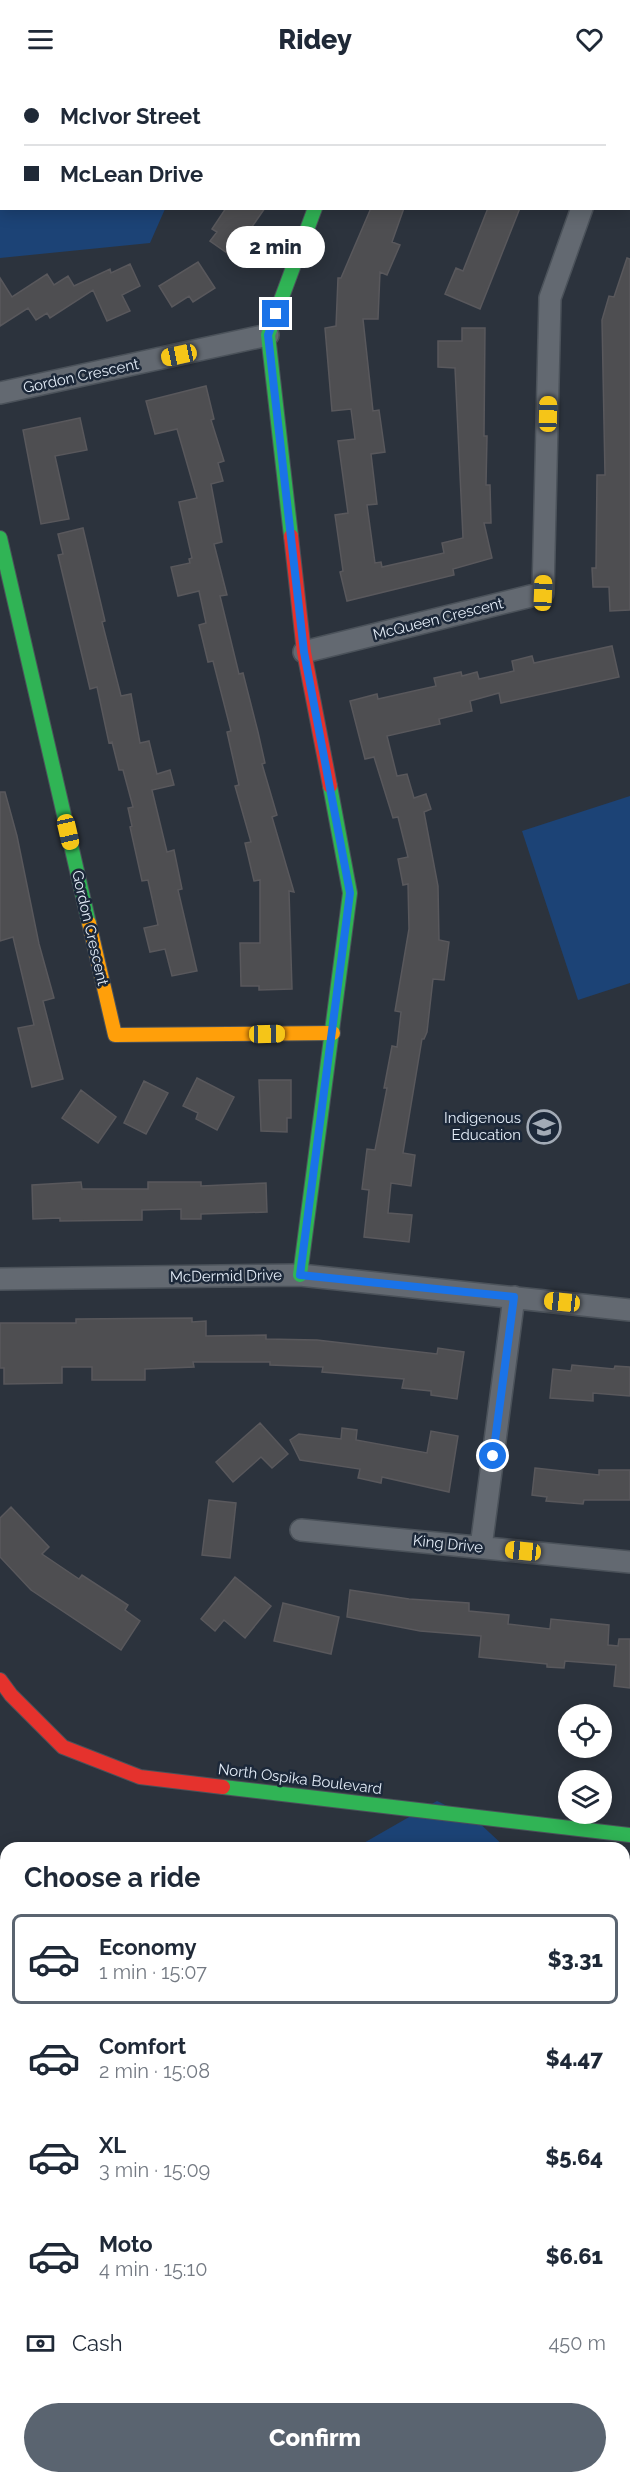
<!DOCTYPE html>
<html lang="en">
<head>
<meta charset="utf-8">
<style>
	:root { --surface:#fff; --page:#f6f6f7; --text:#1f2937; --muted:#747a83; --line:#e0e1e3; --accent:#5a6470 }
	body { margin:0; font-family:Raleway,sans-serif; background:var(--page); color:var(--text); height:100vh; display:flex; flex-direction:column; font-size:22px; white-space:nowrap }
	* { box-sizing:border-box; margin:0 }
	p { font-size:20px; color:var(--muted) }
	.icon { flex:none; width:33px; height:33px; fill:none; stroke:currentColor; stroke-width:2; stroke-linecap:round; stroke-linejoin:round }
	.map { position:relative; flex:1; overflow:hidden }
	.panel { position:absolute; left:0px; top:1764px; width:630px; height:642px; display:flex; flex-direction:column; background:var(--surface); border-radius:18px 18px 0 0; box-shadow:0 3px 15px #0003 }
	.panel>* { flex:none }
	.top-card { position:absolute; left:0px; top:0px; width:630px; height:132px; box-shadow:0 3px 15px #0003; display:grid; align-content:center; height:132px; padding:0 24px; background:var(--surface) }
	.buttons { position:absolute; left:558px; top:1626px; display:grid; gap:12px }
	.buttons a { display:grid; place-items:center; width:54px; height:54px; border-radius:50%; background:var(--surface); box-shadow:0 3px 15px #0003; font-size:30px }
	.end { position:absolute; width:27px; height:27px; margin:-14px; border:8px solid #1a73e8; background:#fff; box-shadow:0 0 0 3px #fff }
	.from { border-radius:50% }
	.bubble { position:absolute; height:42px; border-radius:21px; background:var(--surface); box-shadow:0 3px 15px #0003; font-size:20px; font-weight:800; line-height:42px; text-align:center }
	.car { position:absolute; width:18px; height:36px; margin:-18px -9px; border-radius:8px; box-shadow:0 0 4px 2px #0007; background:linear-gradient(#f5c518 24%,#345 0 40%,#f5c518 0 76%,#345 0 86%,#f5c518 0) }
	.top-card b { display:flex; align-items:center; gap:21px; height:57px; font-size:22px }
	.top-card b+b { border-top:2px solid var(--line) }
	.top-card i { width:15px; height:15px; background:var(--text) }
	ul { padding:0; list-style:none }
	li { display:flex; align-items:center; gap:18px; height:90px; margin:0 12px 9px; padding:0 12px; border:3px solid transparent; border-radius:9px }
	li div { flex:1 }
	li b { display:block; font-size:22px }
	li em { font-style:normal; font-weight:800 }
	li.current { border-color:var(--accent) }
	li>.icon { width:54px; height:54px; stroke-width:1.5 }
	h2 { padding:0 24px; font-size:27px; line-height:72px }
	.pay { display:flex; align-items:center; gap:15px; height:66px; padding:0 24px; font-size:22px }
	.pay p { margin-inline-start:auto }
	.button { display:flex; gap:12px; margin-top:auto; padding:12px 24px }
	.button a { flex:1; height:69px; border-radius:36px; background:var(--accent); color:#fff; font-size:24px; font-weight:800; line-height:69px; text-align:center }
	header { display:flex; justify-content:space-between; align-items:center; height:78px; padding:0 24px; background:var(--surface); font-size:27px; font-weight:800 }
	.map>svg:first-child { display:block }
	.green { fill:#1c4376 }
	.building { fill:#4e4e51; stroke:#59585c; stroke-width:1.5 }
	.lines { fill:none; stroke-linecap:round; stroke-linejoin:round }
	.street-casing { stroke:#4b525a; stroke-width:24 }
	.fast-casing { stroke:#4b525a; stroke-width:16 }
	.slow-casing { stroke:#4b525a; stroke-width:16 }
	.jam-casing { stroke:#4b525a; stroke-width:16 }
	.street { stroke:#636971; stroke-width:21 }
	.fast { stroke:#30b455; stroke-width:14 }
	.slow { stroke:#ff9f0a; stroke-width:14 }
	.jam { stroke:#e5322d; stroke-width:14 }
	.rail { stroke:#666b73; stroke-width:4.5; stroke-dasharray:9 4.5; stroke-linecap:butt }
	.route { stroke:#1a73e8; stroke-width:8 }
	.labels { text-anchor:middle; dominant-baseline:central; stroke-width:5; stroke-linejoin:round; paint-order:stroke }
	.street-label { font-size:15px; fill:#e3ecf7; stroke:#1c2839 }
	.poi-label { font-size:15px; fill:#e3ecf7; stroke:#1c2839; text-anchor:end }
</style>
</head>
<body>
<header><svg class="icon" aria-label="menu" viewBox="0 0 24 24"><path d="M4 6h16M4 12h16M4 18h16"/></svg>Ridey<svg class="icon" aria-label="heart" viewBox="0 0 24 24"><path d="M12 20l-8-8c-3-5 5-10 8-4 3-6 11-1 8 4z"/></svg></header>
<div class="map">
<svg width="630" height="2406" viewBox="0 0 630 2406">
	<rect width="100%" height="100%" fill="#2c333d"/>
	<path class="green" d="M0,0H220L2,2V130L165,131L150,165L0,180Z
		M630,718V905L578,922L522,753Z
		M437,1723L475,1741L506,1770H355Z
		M624,1883L630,1889V2406H0V2004L6,1994V2400H624Z"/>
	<path class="building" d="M226,130H265L247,156L243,153L227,175L210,163L217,154L212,151Z
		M371,130H404L392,164L400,167L387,197L380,194L378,241H363L373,333L379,332L385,374L371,376L377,426L367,427L375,485L381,484L382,489L444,475L442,465L463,460L455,290L438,289V263H462V250H485L484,358H487L486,407H490L491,445H484L492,480L453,491L454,497L347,523L340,494L343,493L335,437L348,435L338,363L355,361L351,331L332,333L325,250L336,248L338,200H341Z
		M488,130H520L480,231L445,216L456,190L463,193Z
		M627,180L630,181V532L610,533L609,509H593L592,490H596L597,397H605L602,242L609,218L614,219Z
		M198,184L215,210L193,224L189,218L172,229L159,208Z
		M130,186L140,208L122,217L130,233L107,243L93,212L50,240L47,235L36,242L28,230L0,248V200L12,219L47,196L54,207L68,198L74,208L110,191L111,195Z
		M206,308L214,341L211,342L224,383L218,385L223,403L211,406L222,464L214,466L227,517L220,518L239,596L243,595L258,654L265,685L262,686L277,737L272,739L294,814L289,813L292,911L259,912V908H241L240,865H260V802L254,803L245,765L251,764L235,708L239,707L227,654L231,653L213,583L208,584L199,547L206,545L199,513L178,518L171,489L190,485L189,481L192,480L179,424L197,420L177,351L155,356L146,323Z
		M80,340L87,372L55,378L69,441L41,446L23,352Z
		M83,450L105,543L102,544L121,618L131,616L140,665L149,663L157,696L170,692L174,707L152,712L167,774L174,772L182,811L178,812L197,893L172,898L165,871L150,874L144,850L158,847L148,802L142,803L130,749L132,748L128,730L133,729L123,692H119L112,664L109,665L97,609L90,611L58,477L63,476L58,456Z
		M612,568L619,599L501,625L499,615L470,623L472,633L439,641L440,646L387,658L397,698L407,696L414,720L426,716L431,731L424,734L438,808L439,862L449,864L444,902L433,901L427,954L424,961H422L403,1075L415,1077L411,1108L391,1105L388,1135L412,1137L409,1164L364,1159L369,1112L362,1111L367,1071L375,1072L387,1010H384L392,968L397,969L401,934L395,933L409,851L408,806L403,807L398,781L408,779L398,739L393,740L374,679L365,681L350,623L377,616L378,621L436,608L434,600L461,594L462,598L477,594L479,601L514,593L512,583L532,578L534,585Z
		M0,714H5L17,758L39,866L54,920L43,923L63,1001L32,1009L18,950L34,947L13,859L0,863Z
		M197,1000L234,1019L217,1052L196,1041L198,1035L183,1028Z
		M259,1002H291V1040H287V1054L261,1053Z
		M144,1003L168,1015L146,1056L124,1045Z
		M81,1012L116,1039L98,1065L62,1040Z
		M81,1104L82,1111H148V1104H201V1108L266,1105L267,1134L201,1136V1141H181V1131L142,1132V1142L60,1143V1140L33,1141L32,1107Z
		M192,1240V1244L206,1243V1258L266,1257V1261L317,1262L437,1276L438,1270L464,1274L457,1321L431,1317V1313L402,1310L404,1301L322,1294L323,1289L270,1287V1284H193L194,1289L145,1291V1302H92V1289H62V1305L4,1306V1290H0V1245H76V1241Z
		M572,1287L614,1291L615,1288L630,1289V1318L593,1315V1323L550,1320L553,1291L571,1293Z
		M260,1345L288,1376L272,1390L261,1379L233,1404L216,1384Z
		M342,1350L357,1352L356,1362L427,1375L431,1353L458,1358L449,1414L382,1399L381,1405L358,1400L360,1391L300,1382L290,1362L299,1356L341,1361Z
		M535,1390L599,1397V1392H630V1422H584L583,1426L546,1423L547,1419L532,1417Z
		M209,1422L236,1425L230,1480L202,1477Z
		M11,1429L49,1469L42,1476L79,1501L82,1497L128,1527L125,1532L140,1543L121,1572L31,1512L0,1479V1440Z
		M235,1499L271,1528L245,1560L224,1542L215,1553L201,1541Z
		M350,1512L409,1521L469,1525V1533L509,1537L508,1546L550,1551L551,1541L609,1547L608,1567L618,1568L619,1561H630V1610L614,1608L616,1587L565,1583L564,1590L547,1589V1586L479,1579L481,1558L420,1553L347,1539Z
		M283,1525L339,1539L331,1576L274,1563Z"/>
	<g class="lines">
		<g class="street-casing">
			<path id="street" d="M362,2V0
				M627,2L628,0
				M0,315L268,257
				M304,574L543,515L550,220L582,130
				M0,1201L300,1197L630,1232
				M301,1452L630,1484
				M481,1469L514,1219"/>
		</g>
		<g class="fast-casing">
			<path id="fast" d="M291,458L268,257L315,130
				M0,460L89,845
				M300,1197L350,815L330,708
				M223,1709L630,1757"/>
		</g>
		<g class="slow-casing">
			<path id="slow" d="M89,845L115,957L333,955"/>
		</g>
		<g class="jam-casing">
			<path id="jam" d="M291,458L304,574L330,708
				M0,1602L11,1617L63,1669L140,1699L223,1709"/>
		</g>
		<use href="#street" class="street"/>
		<use href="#fast" class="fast"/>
		<use href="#slow" class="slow"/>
		<use href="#jam" class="jam"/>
		<path class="rail" d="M0,1973L6,1975
			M624,2164L630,2166"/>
	</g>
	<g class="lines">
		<path class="route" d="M276,236L268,257L304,574L350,815L300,1197L514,1219L493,1378"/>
	</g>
	<defs>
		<g id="school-ring" transform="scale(1.725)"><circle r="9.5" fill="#1c2839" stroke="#a3abb6" stroke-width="1.5"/><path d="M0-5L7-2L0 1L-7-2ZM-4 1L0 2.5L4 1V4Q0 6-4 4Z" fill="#a3abb6"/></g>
	</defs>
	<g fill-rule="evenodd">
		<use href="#school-ring" x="544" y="1049"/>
	</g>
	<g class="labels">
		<g class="street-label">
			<text transform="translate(81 298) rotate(-12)">Gordon Crescent</text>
			<text transform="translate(438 541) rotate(-14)">McQueen Crescent</text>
			<text transform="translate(90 850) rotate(77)">Gordon Crescent</text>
			<text transform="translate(226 1198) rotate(-1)">McDermid Drive</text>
			<text transform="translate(448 1466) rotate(6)">King Drive</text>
			<text transform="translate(300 1701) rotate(7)">North Ospika Boulevard</text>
		</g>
		<g class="poi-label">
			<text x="521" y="1040">Indigenous<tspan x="521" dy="17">Education</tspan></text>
		</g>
	</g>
</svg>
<div class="buttons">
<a><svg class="icon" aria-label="locate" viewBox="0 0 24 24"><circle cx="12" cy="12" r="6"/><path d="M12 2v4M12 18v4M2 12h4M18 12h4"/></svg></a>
<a><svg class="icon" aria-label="layers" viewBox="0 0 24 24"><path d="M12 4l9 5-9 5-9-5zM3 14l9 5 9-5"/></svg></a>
</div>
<i class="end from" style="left:493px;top:1378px"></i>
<i class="end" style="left:276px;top:236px"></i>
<div class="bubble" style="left:226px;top:148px;width:99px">2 min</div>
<i class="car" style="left:179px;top:277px;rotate:258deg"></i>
<i class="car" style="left:548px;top:336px;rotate:1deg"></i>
<i class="car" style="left:543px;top:515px;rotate:2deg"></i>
<i class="car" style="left:68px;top:754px;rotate:167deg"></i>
<i class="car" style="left:267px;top:956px;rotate:89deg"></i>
<i class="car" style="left:562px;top:1224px;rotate:276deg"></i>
<i class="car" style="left:523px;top:1473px;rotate:276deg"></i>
<div class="top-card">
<b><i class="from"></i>McIvor Street</b>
<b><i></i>McLean Drive</b>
</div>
<section class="panel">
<h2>Choose a ride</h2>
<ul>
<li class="current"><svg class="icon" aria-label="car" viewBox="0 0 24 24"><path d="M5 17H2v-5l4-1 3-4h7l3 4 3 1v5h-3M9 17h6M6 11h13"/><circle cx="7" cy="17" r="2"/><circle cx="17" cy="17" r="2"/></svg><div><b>Economy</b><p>1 min · 15:07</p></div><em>$3.31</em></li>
<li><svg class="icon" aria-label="car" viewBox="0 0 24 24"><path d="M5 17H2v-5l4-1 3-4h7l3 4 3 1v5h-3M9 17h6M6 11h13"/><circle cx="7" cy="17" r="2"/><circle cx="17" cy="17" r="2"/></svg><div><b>Comfort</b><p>2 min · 15:08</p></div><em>$4.47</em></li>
<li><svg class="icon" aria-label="car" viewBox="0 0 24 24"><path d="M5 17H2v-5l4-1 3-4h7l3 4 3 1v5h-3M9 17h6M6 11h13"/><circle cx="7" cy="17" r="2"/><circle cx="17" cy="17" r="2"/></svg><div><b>XL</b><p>3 min · 15:09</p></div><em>$5.64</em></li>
<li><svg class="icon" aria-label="car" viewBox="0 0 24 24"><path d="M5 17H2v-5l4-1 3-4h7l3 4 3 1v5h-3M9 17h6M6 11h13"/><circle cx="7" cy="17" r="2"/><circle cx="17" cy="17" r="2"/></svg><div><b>Moto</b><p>4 min · 15:10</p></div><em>$6.61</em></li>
</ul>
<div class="pay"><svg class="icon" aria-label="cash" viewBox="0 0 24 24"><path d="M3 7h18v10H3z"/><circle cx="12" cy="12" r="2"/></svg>Cash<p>450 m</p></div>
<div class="button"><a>Confirm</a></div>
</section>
</div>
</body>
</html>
